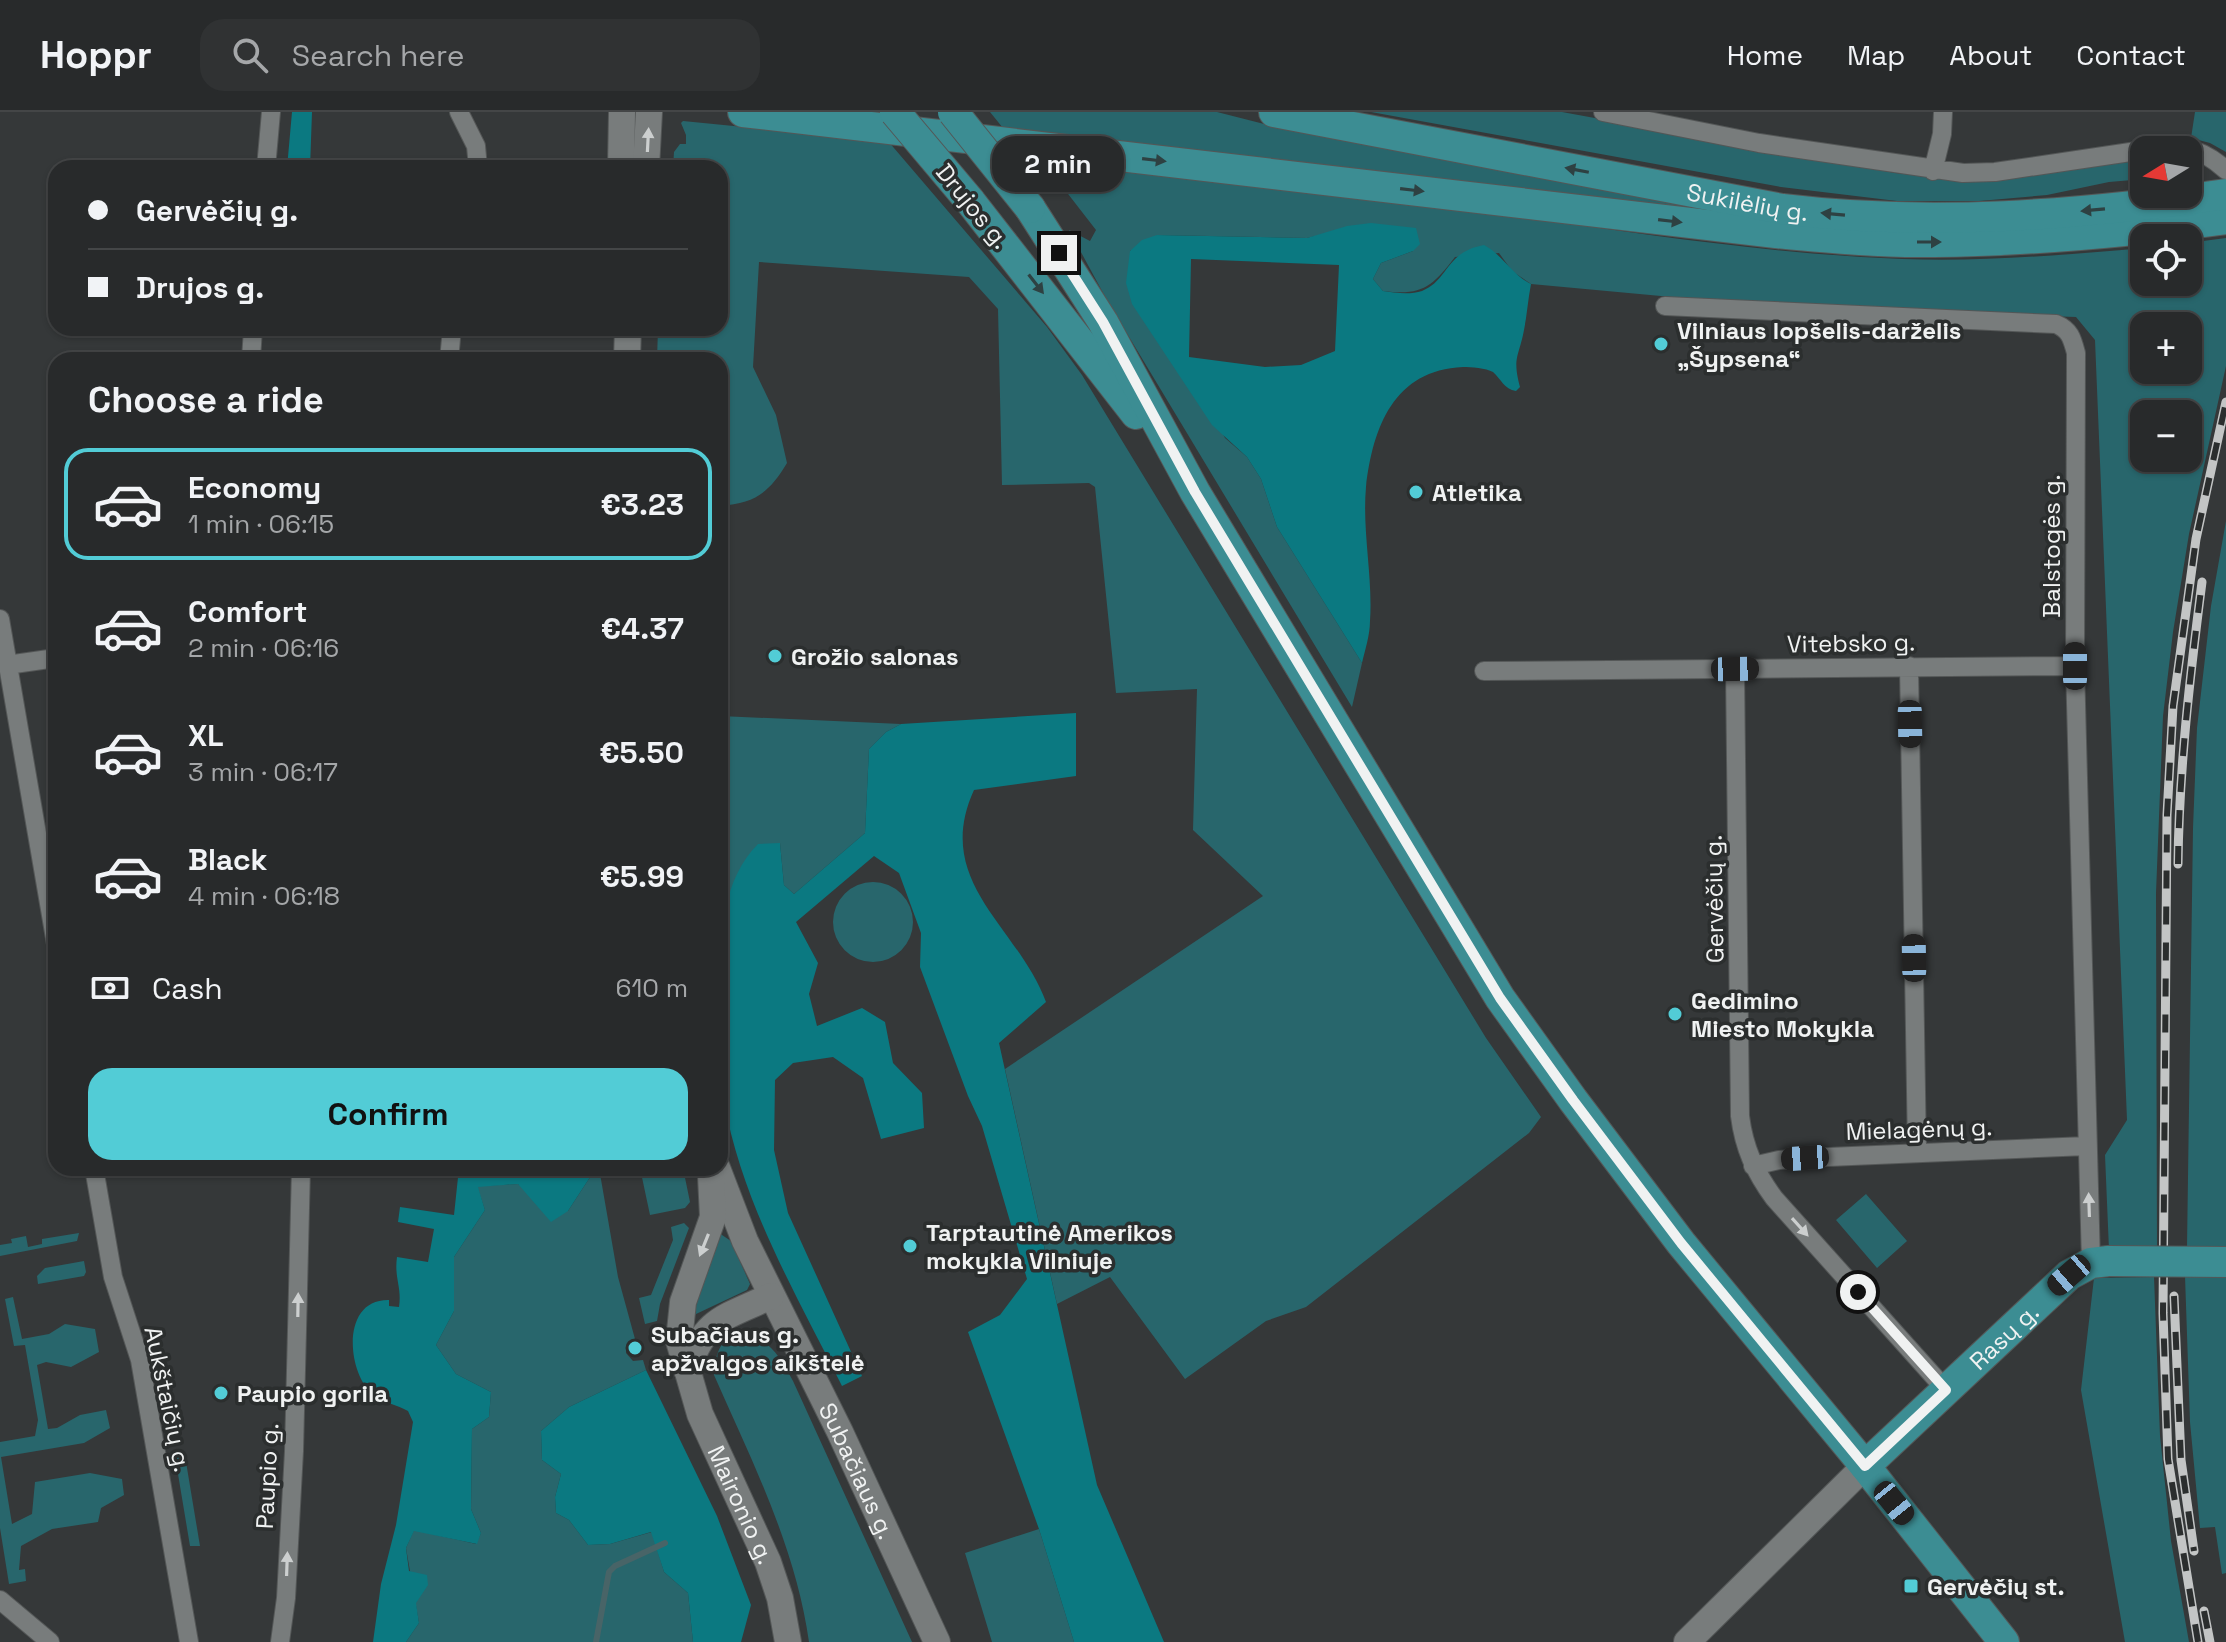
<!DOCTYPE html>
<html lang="en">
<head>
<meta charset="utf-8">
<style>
	:root { --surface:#282a2b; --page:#303233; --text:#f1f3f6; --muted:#a5a7a9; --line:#444647; --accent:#52ccd6 }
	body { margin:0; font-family:"Space Grotesk",sans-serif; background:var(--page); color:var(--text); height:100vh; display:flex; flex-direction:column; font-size:30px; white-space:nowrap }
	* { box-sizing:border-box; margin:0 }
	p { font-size:26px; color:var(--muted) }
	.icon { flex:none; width:44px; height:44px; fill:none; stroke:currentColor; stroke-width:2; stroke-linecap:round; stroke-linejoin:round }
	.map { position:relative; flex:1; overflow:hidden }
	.panel { position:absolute; left:48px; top:240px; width:680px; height:824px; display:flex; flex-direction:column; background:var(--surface); border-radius:24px; box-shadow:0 2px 6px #0004,0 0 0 2px var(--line) }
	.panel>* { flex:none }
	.guide { position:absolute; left:48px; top:48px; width:680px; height:176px; border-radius:24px; box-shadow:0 2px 6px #0004,0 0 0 2px var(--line); display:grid; align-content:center; height:176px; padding:0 40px; background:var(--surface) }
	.needle { width:52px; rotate:259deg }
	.buttons { position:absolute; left:2130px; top:24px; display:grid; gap:16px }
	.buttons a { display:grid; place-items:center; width:72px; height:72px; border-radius:16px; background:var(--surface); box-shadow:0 2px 6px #0004,0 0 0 2px var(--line); font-size:40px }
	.end { position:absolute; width:36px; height:36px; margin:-18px; border:10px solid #f0f2f2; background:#111; box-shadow:0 0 0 4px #111 }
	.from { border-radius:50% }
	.bubble { position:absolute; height:56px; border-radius:24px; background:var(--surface); box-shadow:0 2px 6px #0004,0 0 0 2px var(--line); font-size:26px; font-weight:700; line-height:56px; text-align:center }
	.car { position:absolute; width:24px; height:48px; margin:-24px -12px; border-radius:10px; box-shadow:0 0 6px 2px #0007; background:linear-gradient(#222 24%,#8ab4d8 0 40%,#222 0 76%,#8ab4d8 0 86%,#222 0) }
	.guide b { display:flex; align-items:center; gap:28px; height:76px; font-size:30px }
	.guide b+b { border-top:2px solid var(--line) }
	.guide i { width:20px; height:20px; background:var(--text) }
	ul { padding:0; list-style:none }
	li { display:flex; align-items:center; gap:24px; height:112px; margin:0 16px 12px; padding:0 24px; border:4px solid transparent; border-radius:24px }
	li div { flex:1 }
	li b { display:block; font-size:30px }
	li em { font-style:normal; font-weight:700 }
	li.current { border-color:var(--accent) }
	li>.icon { width:72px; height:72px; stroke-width:1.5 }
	h2 { padding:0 40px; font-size:36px; line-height:96px }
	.pay { display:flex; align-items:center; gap:20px; height:88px; padding:0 40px; font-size:30px }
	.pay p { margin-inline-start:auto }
	.primary-button { display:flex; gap:16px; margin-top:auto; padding:16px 40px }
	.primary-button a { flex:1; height:92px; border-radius:24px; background:var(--accent); color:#111; font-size:32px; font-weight:700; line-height:92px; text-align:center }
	header { display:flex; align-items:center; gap:48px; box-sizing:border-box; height:112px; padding:0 40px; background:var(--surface); border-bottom:2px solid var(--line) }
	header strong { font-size:38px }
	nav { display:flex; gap:44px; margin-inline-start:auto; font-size:28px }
	.search { width:560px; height:72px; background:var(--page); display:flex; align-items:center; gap:20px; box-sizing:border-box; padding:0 28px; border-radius:24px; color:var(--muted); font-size:30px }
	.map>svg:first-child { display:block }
	.green { fill:#28666c; fill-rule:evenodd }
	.forest { fill:#0b7981; fill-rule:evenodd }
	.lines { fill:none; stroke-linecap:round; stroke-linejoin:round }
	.stream { stroke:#486467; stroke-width:6 }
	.street-casing { stroke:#545757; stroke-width:20 }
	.secondary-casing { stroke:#545757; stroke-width:28 }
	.primary-casing { stroke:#545757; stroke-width:32 }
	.street { stroke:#787c7c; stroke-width:18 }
	.secondary { stroke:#787c7c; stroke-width:26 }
	.primary { stroke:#3c8d93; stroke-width:30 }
	.rail-casing { stroke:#c3c5c5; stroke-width:9 }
	.rail { stroke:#2b2e2e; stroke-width:6; stroke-dasharray:18; stroke-linecap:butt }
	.primary-bridge-casing { stroke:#545757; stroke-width:32; stroke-linecap:butt }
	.primary-bridge { stroke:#3c8d93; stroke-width:30 }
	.oneway { fill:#cccfcf }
	.oneway2 { fill:#2e4142 }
	.route { stroke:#f0f2f2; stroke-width:10 }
	.poi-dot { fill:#52ccd6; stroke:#2b2e2e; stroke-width:3 }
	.labels { text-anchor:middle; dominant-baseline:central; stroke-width:7; stroke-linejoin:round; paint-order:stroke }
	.street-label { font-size:24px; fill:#f0f2f2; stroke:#2b2e2e }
	.poi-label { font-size:24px; font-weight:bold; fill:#f0f2f2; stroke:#2b2e2e; text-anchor:start }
</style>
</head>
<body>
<header>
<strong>Hoppr</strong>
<div class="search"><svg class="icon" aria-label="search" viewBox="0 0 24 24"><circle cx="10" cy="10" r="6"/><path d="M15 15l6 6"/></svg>Search here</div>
<nav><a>Home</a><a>Map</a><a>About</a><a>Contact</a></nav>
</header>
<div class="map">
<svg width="2226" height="1530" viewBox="0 0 2226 1530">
	<rect width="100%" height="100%" fill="#353839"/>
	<path class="green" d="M990,0H1217L1268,13L1460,50L1887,120L1007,21Z
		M1371,0H1562L1895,61L1944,66L2144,47V67L2109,70L2047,83L1979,89H1897L1781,75Z
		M2195,0H2226V40L2210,31L2191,26Z
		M683,9L888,29L1047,215L1082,263L1486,926L1541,1005L1529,1021L1306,1195L1266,1209L1185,1267L1110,1165L1057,1192L1005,957L1263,784L1193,718L1197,577L1116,581L1095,375L1089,371L1002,373L998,197L969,165L759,150L753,255L776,303L787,351C769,381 755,391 720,394V248H657L658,216H720V56H673L674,40L680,32H686V23L681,11Z
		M1028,46C1143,59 1258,70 1372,84C1548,106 1724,140 1902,147C1982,150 2064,143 2144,136V170H2188V131L2226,126V254L2189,422L2173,520L2163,604L2156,781L2157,1137L2109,1138L2105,1043L2127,1008L2095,228L2076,205L1790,196L1531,172L1512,159L1499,141L1455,145C1432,175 1422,184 1383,179L1373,167L1381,151L1413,139L1325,122L1307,126L1158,123L1130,139L1225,326L1247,345L1261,367L1277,415L1362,551L1352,595L1108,190L1069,118L1090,129L1096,118L1058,69L1045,68ZM2144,214H2188V258H2144ZM2144,302H2188V346H2144Z
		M2226,409V1135H2187L2193,716L2197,616L2211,494Z
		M720,604L901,612L886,620L869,637L865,721L794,782L784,773L780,731L722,809L720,827Z
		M833 810a40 40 0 1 1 80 0a40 40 0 1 1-80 0Z
		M596,1056H599L618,1165L635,1227L628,1230L626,1241L633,1249L643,1248L646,1258L569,1295L541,1319L542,1348L561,1362L555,1385L556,1401L569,1408L588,1433L610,1432L652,1420L664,1460L688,1481L693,1530H406L419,1511L406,1436L414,1418L476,1432L481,1421L471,1397L472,1317L489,1305L491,1280L456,1262L436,1233L454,1199V1145L485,1098L477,1074L518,1072L568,1099Z
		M640,1056H683L690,1090L685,1096L650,1103Z
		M1866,1082L1907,1129L1877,1156L1836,1108Z
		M684,1111L689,1116L660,1192L657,1209L645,1212L639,1186L651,1183L673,1128L671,1115Z
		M79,1121L77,1129L0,1144V1133L12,1131L11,1127L26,1124L28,1135L42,1132V1127Z
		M719,1121L731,1129L750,1172L747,1178L696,1202L689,1212Z
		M84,1149L86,1160L84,1164L38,1172L37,1164L45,1156Z
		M2185,1164H2226V1461L2222,1462L2215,1415L2200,1416L2190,1310Z
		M2154,1165L2160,1324L2171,1429L2189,1530H2125L2081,1278L2094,1166Z
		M13,1185L22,1227L49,1222L65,1212L95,1217L99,1240L71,1255L46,1250L37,1253L48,1317L57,1316L80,1303L106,1298L110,1316L84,1331L1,1345L12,1412L32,1402L35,1370L90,1361L122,1367L124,1383L101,1396L98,1410L52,1417L21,1434L19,1458L25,1457L26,1469L9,1472L0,1416V1330L35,1324L38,1308L25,1233L14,1234L5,1187Z
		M740,1221C770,1226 779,1244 793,1269L912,1530H809C796,1436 752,1349 714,1263C715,1244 719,1226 740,1221Z
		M175,1344H185L200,1434H190Z
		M1039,1417L1074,1530H992L965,1441Z"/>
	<path class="forest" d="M292,0H312L310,56H287Z
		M1371,111L1416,116L1420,132L1413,139L1381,151L1373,167L1383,179C1395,181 1410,183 1422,179C1449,168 1445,140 1484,133C1503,143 1511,162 1531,172C1528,187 1527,203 1524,218C1519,245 1512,245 1520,275L1516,279C1504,277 1501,267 1493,260C1486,256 1471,255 1463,255C1394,258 1373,315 1366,375C1362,419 1373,465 1370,509C1370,523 1365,538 1362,551L1277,415L1261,367L1247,345L1212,313L1132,192L1126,171L1130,139L1142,128L1157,123L1307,126L1347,114ZM1191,147L1339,153L1335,239L1301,253L1265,255L1189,245Z
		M1076,601V664L974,678C932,770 1018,814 1046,890L999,931L1097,1373L1164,1530H1074L1039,1417L968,1220L1000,1203L1027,1167L982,1014L968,984L920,855L921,821L899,761L874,744L796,810L818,851L809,882L817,914L862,896L885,910L893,951L922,981L924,1016L881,1027L863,966L833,945L793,951L775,968L774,1038L788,1101L862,1264L842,1274C796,1182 742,1091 724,989C717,949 720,908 720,868C720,821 723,767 758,732L780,731L784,773L794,782L865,721L869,637L886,620L901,612Z
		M459,1056H596L568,1099L551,1110L518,1072L478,1075L485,1098L454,1145V1199L436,1233L456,1262L491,1280L489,1305L472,1317L471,1397L481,1421L477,1432L414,1419L406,1436L409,1459L427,1463L428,1473L416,1491L419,1511L406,1530H373L381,1472L396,1413L413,1310L408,1299C398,1293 382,1290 373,1283C347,1261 340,1187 389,1188V1194L399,1195C402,1175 394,1166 397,1145L428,1150L434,1117L398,1110L400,1095L454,1103Z
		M646,1258L717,1404L751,1493L741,1530H693L688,1481L664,1460L651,1420L610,1432L588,1433L569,1408L556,1401L555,1385L561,1362L542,1348L541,1319L569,1295Z"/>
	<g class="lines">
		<path class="stream" d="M596,1530L609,1460L615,1454L665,1431"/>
		<g class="street-casing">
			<path id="street" d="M459,0L476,34L478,56
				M1603,0L1759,31L1963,61L1995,60L2144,38
				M2145,38C2180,33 2198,33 2226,58
				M266,56L271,0
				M1933,59L1942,22L1943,0
				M1665,194L2056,212C2070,218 2072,226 2076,241L2075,554L2091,1151
				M251,248L253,216
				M449,248L452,216
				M0,507L56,832
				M7,553L56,546
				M1909,554L1917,1040
				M1735,557L1740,1004C1744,1036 1755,1060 1774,1086L1946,1278
				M1484,559L2075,554
				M1753,1054L1779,1048L1805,1046L2087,1034
				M94,1056L113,1165L140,1248L189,1530
				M0,1488L50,1530
				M280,1530L286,1486L294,1339L301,1056"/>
		</g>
		<g class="secondary-casing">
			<g id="secondary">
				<path d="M621,56L622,0"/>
				<path d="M646,56L649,0"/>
				<path d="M627,248L628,216"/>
				<path id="s1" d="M717,1056L745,1129L840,1320L937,1530"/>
				<path id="s2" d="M711,1064L713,1105L683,1190L679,1229L700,1302L768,1450L780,1486L788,1530"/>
				<path d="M687,1258C705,1206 724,1206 771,1184"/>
				<path d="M1687,1530L1865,1354"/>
			</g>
		</g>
		<g class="primary-casing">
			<g id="primary">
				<path d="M743,0L1776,121C1829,126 1881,131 1934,130C2032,129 2129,120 2226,107"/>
				<path id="s3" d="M1274,0L1782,97C1930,115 2079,103 2226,82"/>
				<path d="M970,89L1136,302"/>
				<path d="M1030,96L1103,210L1195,380L1500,886L1573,988L1681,1131L1865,1354L2004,1530"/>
				<path id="s4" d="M1865,1354L2069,1163L2091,1151L2109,1149"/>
			</g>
		</g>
		<use href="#street" class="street"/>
		<use href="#secondary" class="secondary"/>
		<use href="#primary" class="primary"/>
		<g class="rail-casing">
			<path id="rail" d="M2178,752C2179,657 2190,564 2202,470
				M2174,1184L2181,1348L2194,1439
				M2204,1499L2210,1530
				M2198,1530L2168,1347L2163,1201L2167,703L2173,594L2196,427L2226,290"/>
		</g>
		<use href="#rail" class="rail"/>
		<g class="primary-bridge-casing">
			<path id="primary-bridge" d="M895,0L970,89
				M953,0L1030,96
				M2109,1149L2226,1150"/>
		</g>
		<use href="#primary-bridge" class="primary-bridge"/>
	</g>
	<defs><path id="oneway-solid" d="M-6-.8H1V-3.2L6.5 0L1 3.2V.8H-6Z" transform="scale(2)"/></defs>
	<g class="oneway">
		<use href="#oneway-solid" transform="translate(648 28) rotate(-87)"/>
		<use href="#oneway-solid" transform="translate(2089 1093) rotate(-92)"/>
		<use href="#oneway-solid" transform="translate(1800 1115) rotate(48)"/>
		<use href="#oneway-solid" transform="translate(704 1133) rotate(112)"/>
		<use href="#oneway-solid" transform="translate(298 1193) rotate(-89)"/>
		<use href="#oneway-solid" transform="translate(287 1452) rotate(-88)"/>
	</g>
	<g class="oneway2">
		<use href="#oneway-solid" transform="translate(1154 48) rotate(7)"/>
		<use href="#oneway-solid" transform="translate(1577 58) rotate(-169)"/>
		<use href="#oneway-solid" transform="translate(1412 78) rotate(7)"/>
		<use href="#oneway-solid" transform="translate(2093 98) rotate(175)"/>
		<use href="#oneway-solid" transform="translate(1833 102) rotate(-175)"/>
		<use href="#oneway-solid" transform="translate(1670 109) rotate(7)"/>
		<use href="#oneway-solid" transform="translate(1929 130)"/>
		<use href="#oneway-solid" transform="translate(1036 172) rotate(52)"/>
	</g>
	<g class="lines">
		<path class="route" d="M1059,141L1103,210L1195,380L1500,886L1573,988L1681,1131L1865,1354L1946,1278L1858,1180"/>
	</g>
	<g class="poi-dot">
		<circle cx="1661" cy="232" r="8"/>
		<circle cx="1416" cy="380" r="8"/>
		<circle cx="775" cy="544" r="8"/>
		<circle cx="1675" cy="902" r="8"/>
		<circle cx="910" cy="1134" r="8"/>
		<circle cx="635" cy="1236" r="8"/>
		<circle cx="221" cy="1281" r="8"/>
		<rect x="1903" y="1466" width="16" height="16" rx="4"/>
	</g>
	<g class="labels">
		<g class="street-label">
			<text stroke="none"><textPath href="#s3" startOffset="482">Sukilėlių g.</textPath></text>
			<text transform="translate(973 94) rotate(51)">Drujos g.</text>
			<text transform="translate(2051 434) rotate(-90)">Balstogės g.</text>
			<text transform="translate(1851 531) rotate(-1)">Vitebsko g.</text>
			<text transform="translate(1714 787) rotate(-91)">Gervėčių g.</text>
			<text transform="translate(1919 1017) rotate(-2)">Mielagėnų g.</text>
			<text stroke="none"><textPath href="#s4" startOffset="190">Rasų g.</textPath></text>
			<text transform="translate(168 1287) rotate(78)">Aukštaičių g.</text>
			<text stroke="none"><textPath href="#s1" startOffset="334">Subačiaus g.</textPath></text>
			<text transform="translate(267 1364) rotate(-87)">Paupio g.</text>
			<text stroke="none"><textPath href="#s2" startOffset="346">Maironio g.</textPath></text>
		</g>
		<g class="poi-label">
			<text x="1677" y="218">Vilniaus lopšelis-darželis<tspan x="1677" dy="28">„Šypsena“</tspan></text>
			<text x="1432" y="380">Atletika</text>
			<text x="791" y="544">Grožio salonas</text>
			<text x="1691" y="888">Gedimino<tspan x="1691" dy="28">Miesto Mokykla</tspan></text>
			<text x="926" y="1120">Tarptautinė Amerikos<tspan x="926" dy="28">mokykla Vilniuje</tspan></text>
			<text x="651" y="1222">Subačiaus g.<tspan x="651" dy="28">apžvalgos aikštelė</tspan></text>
			<text x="237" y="1281">Paupio gorila</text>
			<text x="1927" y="1474">Gervėčių st.</text>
		</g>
	</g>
</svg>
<div class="buttons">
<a><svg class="needle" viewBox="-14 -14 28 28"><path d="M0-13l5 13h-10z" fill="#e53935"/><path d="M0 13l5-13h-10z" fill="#a5a7a9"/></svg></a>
<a><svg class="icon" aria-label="locate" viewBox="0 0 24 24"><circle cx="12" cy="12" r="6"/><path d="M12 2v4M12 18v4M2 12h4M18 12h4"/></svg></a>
<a>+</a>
<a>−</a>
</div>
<i class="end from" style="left:1858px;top:1180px"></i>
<i class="end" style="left:1059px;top:141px"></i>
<div class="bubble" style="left:992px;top:24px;width:132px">2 min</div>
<i class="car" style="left:2075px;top:554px;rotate:0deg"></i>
<i class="car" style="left:1735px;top:557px;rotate:89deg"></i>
<i class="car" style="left:1910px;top:612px;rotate:179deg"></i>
<i class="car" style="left:1914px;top:846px;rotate:359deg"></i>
<i class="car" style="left:1805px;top:1046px;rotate:266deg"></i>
<i class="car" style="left:2069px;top:1163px;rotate:229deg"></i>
<i class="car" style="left:1894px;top:1391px;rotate:141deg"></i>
<div class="guide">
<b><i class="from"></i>Gervėčių g.</b>
<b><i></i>Drujos g.</b>
</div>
<section class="panel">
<h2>Choose a ride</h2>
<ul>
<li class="current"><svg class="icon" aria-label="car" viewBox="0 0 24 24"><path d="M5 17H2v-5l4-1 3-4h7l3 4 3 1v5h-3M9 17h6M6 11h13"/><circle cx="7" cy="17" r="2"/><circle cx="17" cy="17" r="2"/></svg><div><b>Economy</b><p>1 min · 06:15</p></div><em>€3.23</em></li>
<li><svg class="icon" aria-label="car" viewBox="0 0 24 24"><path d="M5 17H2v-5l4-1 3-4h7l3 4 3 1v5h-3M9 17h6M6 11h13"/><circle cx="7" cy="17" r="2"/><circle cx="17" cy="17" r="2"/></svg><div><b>Comfort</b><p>2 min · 06:16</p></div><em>€4.37</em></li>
<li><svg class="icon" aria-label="car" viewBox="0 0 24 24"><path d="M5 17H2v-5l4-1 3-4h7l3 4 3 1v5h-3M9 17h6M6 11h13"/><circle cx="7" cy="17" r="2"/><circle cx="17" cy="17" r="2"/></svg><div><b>XL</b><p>3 min · 06:17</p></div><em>€5.50</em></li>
<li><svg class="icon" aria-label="car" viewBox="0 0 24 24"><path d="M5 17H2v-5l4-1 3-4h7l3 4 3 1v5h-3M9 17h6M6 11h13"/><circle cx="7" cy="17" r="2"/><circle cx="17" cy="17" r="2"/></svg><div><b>Black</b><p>4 min · 06:18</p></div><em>€5.99</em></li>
</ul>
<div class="pay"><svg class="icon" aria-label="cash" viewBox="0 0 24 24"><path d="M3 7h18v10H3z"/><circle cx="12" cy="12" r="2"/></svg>Cash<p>610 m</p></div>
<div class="primary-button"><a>Confirm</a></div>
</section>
</div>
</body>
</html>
